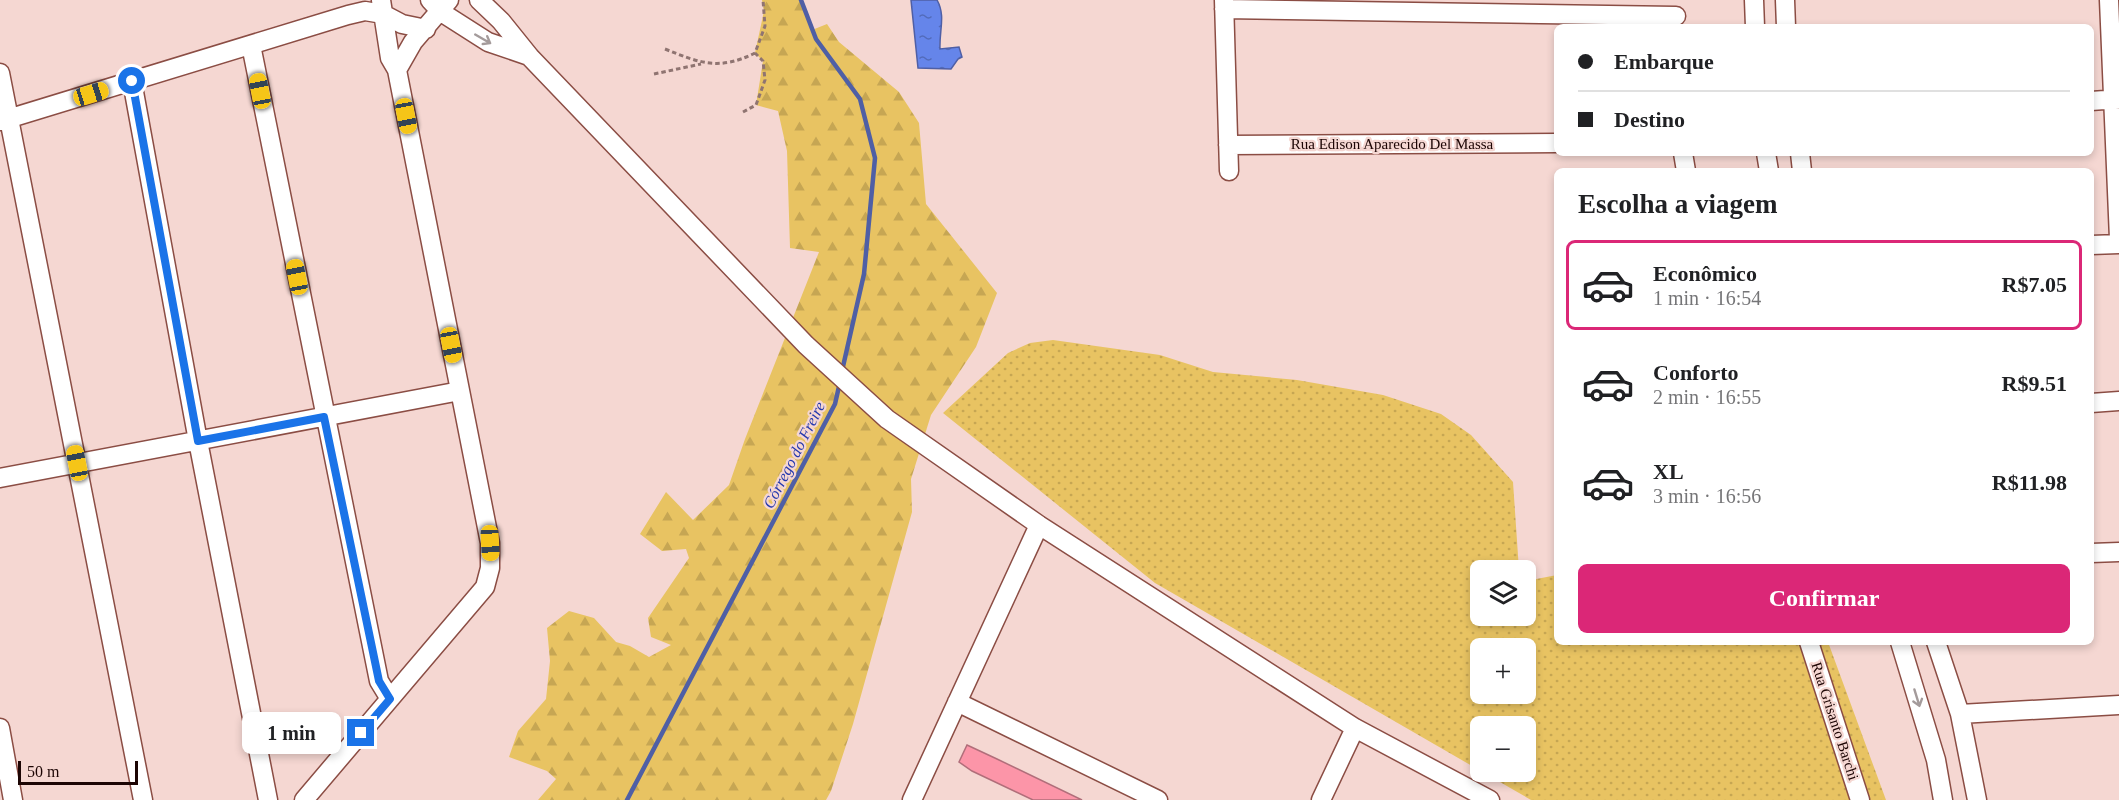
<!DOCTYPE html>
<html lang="pt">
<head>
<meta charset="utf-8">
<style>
	:root { --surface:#fff; --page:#f6f6f6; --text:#202124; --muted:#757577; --line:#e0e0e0; --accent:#db2777 }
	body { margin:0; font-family:"Times New Roman",serif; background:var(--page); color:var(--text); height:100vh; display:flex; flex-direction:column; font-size:22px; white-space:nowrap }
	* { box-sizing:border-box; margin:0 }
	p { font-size:20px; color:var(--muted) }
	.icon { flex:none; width:33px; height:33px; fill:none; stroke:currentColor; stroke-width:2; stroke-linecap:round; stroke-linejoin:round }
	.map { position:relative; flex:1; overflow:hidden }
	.details { position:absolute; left:1554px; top:168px; width:540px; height:477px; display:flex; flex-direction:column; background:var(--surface); border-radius:9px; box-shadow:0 3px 9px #0003 }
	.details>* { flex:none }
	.hud { position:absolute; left:1554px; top:24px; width:540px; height:132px; border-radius:9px; box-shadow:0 3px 9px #0003; display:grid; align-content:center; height:132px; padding:0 24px; background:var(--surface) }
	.controls { position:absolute; left:1470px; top:560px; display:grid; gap:12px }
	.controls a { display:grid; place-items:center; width:66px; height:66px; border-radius:9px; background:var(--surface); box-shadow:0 3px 9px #0003; font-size:30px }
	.scale { position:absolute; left:18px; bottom:15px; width:120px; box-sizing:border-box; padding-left:6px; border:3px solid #1c0504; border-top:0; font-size:16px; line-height:21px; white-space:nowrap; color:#1c0504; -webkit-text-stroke:4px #f5d7d2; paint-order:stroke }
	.end { position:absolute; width:27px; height:27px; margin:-14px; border:8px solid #1a73e8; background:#fff; box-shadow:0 0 0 3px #fff }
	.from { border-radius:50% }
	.bubble { position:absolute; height:42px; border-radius:9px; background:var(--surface); box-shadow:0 3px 9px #0003; font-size:20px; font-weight:800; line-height:42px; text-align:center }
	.car { position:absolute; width:18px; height:36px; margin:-18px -9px; border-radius:8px; box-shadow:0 0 4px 2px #0007; background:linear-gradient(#f5c518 24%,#345 0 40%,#f5c518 0 76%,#345 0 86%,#f5c518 0) }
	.hud b { display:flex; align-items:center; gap:21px; height:57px; font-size:22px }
	.hud b+b { border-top:2px solid var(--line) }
	.hud i { width:15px; height:15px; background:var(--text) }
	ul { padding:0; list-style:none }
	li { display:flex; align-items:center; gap:18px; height:90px; margin:0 12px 9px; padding:0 12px; border:3px solid transparent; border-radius:9px }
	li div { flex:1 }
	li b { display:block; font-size:22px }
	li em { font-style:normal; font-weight:800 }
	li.selected { border-color:var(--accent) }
	li>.icon { width:54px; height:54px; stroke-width:1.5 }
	h2 { padding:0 24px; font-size:27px; line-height:72px }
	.button { display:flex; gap:12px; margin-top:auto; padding:12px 24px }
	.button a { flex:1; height:69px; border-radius:9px; background:var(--accent); color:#fff; font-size:24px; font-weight:800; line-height:69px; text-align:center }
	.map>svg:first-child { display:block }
	.grass { fill:url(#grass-dots); fill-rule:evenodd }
	.forest { fill:url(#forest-firs) }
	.water { fill:url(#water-ripples); stroke:#4f5fa5; stroke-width:1.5 }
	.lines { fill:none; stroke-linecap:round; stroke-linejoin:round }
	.stream { stroke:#4f5fa5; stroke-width:4.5 }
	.building { fill:#fc95a8; stroke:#b16e7a; stroke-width:1.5 }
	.minor-casing { stroke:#8b4d44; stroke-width:21 }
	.path { stroke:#8f7471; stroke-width:3; stroke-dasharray:4.5 3; stroke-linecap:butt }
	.minor { stroke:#fff; stroke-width:18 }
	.oneway { stroke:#a49b9b }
	.route { stroke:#1a73e8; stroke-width:8 }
	.labels { text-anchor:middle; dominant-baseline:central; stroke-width:4.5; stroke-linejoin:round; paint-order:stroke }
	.street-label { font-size:15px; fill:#1c0504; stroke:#f5d7d2 }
	.water-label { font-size:16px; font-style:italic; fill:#2539ae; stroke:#f5d7d2 }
</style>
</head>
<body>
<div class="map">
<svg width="2119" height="800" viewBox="0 0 2119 800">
	<defs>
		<pattern id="grass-dots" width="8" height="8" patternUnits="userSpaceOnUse" patternTransform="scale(1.5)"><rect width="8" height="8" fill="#e8c362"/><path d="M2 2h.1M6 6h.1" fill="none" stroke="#c6a653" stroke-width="1.8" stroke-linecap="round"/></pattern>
		<pattern id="forest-firs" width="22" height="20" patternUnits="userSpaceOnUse" patternTransform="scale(1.5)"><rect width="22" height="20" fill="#e8c362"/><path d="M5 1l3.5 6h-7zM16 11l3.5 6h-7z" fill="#c6a653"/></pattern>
		<pattern id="water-ripples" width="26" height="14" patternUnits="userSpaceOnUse" patternTransform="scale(1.5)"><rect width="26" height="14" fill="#6585ea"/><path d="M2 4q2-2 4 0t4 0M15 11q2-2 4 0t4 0" fill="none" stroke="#526bbb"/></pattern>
	</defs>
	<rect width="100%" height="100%" fill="#f5d7d2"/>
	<path class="grass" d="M1053,340L1160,355L1213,372L1297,380L1383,395L1441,414L1471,435L1513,482L1519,570H1480V615H1526V581L1557,575V642H1828L1886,800H1531L1155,583L943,413L1008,353L1030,343ZM1480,648H1526V693H1480ZM1480,726H1526V771H1480Z"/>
	<path class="forest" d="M762,0H801L812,30L827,24L839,42L899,92L919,123L926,204L997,293L976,347L931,415L911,479L912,512L853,724L831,791L826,800H538L556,779L547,771L509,757L518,731L546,699L550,661L547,628L569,611L594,618L616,642L630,646L649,657L671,645L651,637L648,618L689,558L686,549L662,551L640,534L666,492L693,520L729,485L745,439L819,252L790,248L787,151L778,111L756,105L763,61L755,53L764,11Z"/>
	<path class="water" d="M911,0H937C946,16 939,31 940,49L959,47L962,57L958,59L951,69L918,68Z"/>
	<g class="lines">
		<path class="stream" d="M801,0L816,39L860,99L875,158L864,274L842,371
			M627,800L835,404L840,382"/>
	</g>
	<path class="building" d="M967,745L997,759L1082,800H1033L972,771L959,762Z"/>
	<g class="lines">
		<g class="minor-casing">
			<path id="minor" d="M430,0L441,12L488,42L529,56
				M479,0L501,21L530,57L806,345L887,419L1039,525L1355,728L1490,800
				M1224,0L1229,171
				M1754,0L1755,27
				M1785,0L1786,27
				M2109,0L2119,239
				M1224,9L1676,16
				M251,45L379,681L390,699
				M397,70L413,42L449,0
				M0,73L143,800
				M132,81L198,441L268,800
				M2091,101L2119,99
				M1,121L348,15L365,11L383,14L402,24L426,29
				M1228,145L1557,143
				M1683,153L1686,171
				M1766,153L1769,171
				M1800,153L1802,171
				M2091,245L2119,244
				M2091,403L2119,401
				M0,478L460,391
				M2091,553L2119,552
				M1809,642L1860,800
				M1900,642L1936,760L1943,800
				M1936,642L1960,714L1977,800
				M957,702L1158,800
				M1960,714L2119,705
				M0,728L13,800
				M304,800L485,587L490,568V543L397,70L390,58L381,0
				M912,800L1039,525
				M1321,800L1355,728"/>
		</g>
		<path class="path" d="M665,49C700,63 719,71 755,53L765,26L763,0
			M654,74L701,64
			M743,112L756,105L765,80L763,61L755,53"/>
		<use href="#minor" class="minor"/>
	</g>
	<defs><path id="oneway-shaft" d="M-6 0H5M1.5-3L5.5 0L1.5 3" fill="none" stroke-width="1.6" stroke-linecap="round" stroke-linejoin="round" transform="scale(1.5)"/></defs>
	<g class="oneway">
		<use href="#oneway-shaft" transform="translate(483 39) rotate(30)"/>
		<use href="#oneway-shaft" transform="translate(1917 698) rotate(73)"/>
	</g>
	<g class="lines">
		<path class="route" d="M132,81L198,441L324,417L379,681L390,699L361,733"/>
	</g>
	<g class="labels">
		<g class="street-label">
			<text x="1392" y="144">Rua Edison Aparecido Del Massa</text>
			<text transform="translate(1835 721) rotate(72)">Rua Grisanto Barchi</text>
		</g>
		<g class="water-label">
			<text transform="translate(794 455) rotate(-63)">Córrego do Freire</text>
		</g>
	</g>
</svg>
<div class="controls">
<a><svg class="icon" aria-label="layers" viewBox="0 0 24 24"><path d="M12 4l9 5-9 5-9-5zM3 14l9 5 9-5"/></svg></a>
<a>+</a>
<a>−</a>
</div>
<div class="scale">50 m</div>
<i class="end from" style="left:132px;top:81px"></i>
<i class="end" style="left:361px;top:733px"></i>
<div class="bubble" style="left:242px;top:712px;width:99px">1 min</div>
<i class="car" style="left:260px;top:91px;rotate:349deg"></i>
<i class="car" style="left:91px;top:94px;rotate:73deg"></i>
<i class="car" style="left:406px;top:116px;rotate:169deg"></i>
<i class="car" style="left:297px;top:277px;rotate:349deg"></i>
<i class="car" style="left:451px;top:345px;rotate:169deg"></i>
<i class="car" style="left:77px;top:463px;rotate:349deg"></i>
<i class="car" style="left:490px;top:543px;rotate:177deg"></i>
<div class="hud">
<b><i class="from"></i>Embarque</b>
<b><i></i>Destino</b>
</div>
<section class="details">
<h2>Escolha a viagem</h2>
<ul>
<li class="selected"><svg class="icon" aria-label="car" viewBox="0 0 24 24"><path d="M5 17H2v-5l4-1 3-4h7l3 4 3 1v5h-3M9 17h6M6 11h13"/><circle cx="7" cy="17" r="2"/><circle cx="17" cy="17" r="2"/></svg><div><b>Econômico</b><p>1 min · 16:54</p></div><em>R$7.05</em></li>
<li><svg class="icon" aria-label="car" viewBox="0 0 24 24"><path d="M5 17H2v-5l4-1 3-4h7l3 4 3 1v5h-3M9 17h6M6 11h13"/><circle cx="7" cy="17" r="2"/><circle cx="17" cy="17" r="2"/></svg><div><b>Conforto</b><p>2 min · 16:55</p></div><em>R$9.51</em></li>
<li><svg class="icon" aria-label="car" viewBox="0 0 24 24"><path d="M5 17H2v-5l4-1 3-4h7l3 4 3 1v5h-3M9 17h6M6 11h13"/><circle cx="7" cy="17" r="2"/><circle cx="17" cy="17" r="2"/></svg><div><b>XL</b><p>3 min · 16:56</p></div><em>R$11.98</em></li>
</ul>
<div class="button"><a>Confirmar</a></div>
</section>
</div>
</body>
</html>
